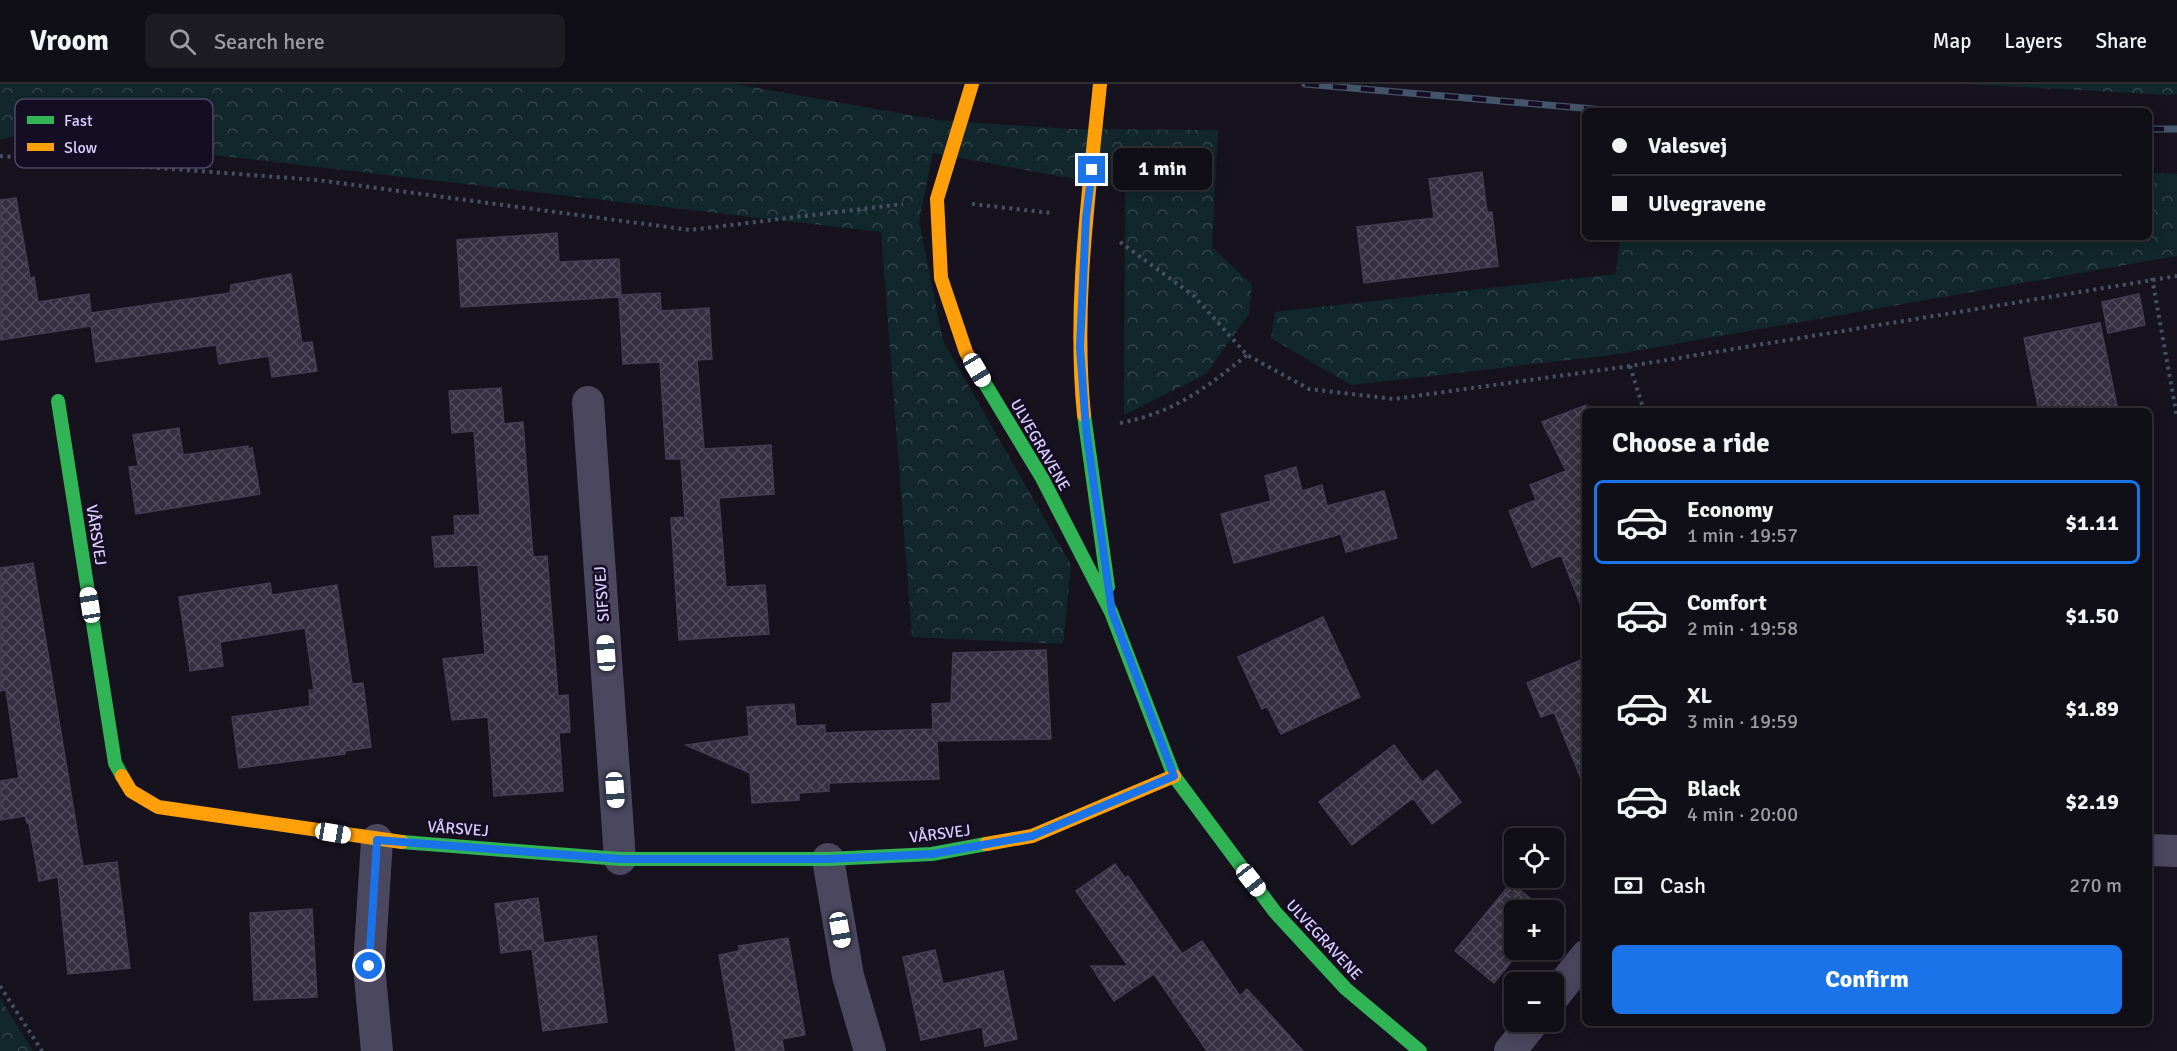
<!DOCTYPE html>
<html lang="en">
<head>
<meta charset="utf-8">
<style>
	:root { --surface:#100e16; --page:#1e1c23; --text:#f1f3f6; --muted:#9c9ca1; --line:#302e35; --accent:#1a73e8 }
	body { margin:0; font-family:Signika,sans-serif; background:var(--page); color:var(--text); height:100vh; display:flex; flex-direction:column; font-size:22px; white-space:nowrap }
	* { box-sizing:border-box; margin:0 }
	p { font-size:20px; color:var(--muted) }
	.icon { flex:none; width:33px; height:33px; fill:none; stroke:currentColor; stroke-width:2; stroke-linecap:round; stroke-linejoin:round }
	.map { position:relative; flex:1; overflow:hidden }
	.details { position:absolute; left:1582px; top:324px; width:570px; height:618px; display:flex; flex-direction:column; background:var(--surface); border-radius:9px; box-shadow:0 3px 15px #0003,0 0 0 2px var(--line) }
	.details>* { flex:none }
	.banner { position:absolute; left:1582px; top:24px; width:570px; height:132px; border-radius:9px; box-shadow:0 3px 15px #0003,0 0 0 2px var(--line); display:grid; align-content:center; height:132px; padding:0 30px; background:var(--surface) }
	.fabs { position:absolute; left:1504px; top:744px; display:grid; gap:12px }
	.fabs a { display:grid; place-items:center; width:60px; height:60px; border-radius:9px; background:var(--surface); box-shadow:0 3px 15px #0003,0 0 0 2px var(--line); font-size:30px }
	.end { position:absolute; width:27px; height:27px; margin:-14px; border:8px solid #1a73e8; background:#fff; box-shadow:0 0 0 3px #fff }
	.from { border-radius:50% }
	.bubble { position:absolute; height:42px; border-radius:9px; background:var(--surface); box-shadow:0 3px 15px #0003,0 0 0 2px var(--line); font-size:20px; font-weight:700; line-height:42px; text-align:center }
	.car { position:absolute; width:18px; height:36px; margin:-18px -9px; border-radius:8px; box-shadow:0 0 4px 2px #0007; background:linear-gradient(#fff 24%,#345 0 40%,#fff 0 76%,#345 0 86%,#fff 0) }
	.banner b { display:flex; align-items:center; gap:21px; height:57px; font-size:22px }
	.banner b+b { border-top:2px solid var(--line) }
	.banner i { width:15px; height:15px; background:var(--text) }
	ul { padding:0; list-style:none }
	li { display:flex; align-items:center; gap:18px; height:84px; margin:0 12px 9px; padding:0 18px; border:3px solid transparent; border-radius:9px }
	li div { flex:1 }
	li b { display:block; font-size:22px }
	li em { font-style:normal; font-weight:700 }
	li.on { border-color:var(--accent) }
	li>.icon { width:54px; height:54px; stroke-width:1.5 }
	h2 { padding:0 30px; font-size:27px; line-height:72px }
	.pay { display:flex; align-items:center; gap:15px; height:66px; padding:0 30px; font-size:22px }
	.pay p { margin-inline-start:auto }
	.action { display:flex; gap:12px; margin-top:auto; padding:12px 30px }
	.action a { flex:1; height:69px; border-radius:9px; background:var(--accent); color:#fff; font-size:24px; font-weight:700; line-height:69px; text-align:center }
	header { display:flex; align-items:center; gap:36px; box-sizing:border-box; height:84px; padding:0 30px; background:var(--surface); border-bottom:2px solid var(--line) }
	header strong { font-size:28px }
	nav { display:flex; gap:33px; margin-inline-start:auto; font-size:21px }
	.search { width:420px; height:54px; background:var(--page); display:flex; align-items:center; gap:15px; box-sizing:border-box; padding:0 21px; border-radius:9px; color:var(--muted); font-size:22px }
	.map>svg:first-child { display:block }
	.forest { fill:url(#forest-crowns) }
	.building { fill:url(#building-cross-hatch); stroke:#433c52; stroke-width:1.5 }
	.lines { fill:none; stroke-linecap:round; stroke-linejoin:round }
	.path { stroke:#46505f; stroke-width:4; stroke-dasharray:3 4.5; stroke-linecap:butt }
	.street { stroke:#4b475f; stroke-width:32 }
	.fast { stroke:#30b455; stroke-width:14 }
	.slow { stroke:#ff9f0a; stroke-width:14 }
	.rail-casing { stroke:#445469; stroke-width:7 }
	.rail { stroke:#140d23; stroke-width:4.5; stroke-dasharray:14; stroke-linecap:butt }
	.route { stroke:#1a73e8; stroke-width:8 }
	.labels { text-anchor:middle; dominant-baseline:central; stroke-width:5; stroke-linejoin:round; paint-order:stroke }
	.street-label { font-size:16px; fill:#dbcfff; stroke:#140d23 }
	.key { fill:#140d23; stroke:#504765; stroke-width:1.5 }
	.key-label { font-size:16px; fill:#dbcfff }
</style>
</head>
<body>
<header>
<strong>Vroom</strong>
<div class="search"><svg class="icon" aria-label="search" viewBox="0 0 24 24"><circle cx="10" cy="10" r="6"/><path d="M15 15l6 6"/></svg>Search here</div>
<nav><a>Map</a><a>Layers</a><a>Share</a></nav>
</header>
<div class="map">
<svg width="2177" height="967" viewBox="0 0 2177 967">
	<defs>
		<pattern id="forest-crowns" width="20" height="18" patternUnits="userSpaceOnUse" patternTransform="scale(1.5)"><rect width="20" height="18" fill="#11272b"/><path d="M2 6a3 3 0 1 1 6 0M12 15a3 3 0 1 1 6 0" fill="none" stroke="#33454b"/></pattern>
		<pattern id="building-cross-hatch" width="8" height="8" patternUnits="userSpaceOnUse" patternTransform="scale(1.5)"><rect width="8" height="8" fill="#343040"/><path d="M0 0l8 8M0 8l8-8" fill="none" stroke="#514d5d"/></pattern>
	</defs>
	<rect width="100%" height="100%" fill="#16121e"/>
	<path class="forest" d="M0,0H736L938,36L1070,45L1218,46L1212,163L1252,201L1249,230L1206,290L1124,331L1125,104L933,69L919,137L943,257L1071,481L1063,560L912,553L881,148L23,49L0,56Z
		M1966,0H2177V10L2169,11Z
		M2150,89L2177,90V172L1612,271L1351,301L1271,254L1275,228L1616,190L1620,153H2150Z
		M0,914L33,967H0Z"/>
	<path class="building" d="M1482,88L1487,128H1492L1498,182L1364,199L1357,143L1434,134L1429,95Z
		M16,114L30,194L34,193L38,218L89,210L91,229L230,209L231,201L291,190L302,259L312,258L317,287L272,293L269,272L219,280L216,261L96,278L91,242L0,256V116Z
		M557,149L559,178L619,175L621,211L660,209L661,227L709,224L712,275L697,276L704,365L771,361L774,410L719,414L726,503L765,501L769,550L679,556L671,434L685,433L681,375H666L660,278L623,280L619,213L461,223L457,156Z
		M2139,210L2145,241L2108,249L2102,218Z
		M2100,239L2118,327H2039L2024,254Z
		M501,304L504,340L523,338L533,473L547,472L558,612L568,611L570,648L559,649L563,707L494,712L488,633L452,636L443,575L485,570L478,481L435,483L432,453L455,451L454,432L480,431L474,347L452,349L449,307Z
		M1586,321V527H1583L1561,471L1532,483L1509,427L1536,416L1530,401L1566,387L1542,338Z
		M179,344L183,371L248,362V365L252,364L260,410L136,430L129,383L138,382L133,351Z
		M1296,383L1302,407L1322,401L1327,422L1384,407L1397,454L1346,468L1341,450L1234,479L1221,430L1271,417L1265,392Z
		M33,479L83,782L117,778L130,884L68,890L58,793L39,797L29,739H27L25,732L0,736V697L19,694L6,606L0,607V484Z
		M270,499L272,511L337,501L352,600L363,599L371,663L345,667V670L239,684L232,633L310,622L309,606H314L305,544L220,558L223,582L190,587L179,513Z
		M1323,533L1360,613L1281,650L1267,622L1262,625L1238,573Z
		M1046,566L1051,655L937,657L939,695L829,699V707L799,709V716L752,719L750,689L686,661L749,652L747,623L794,620L796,642L825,641V649L933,645L932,620L951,619L953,569Z
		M1586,574V702H1584L1554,628L1541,633L1527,599Z
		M1394,661L1422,698L1437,686L1461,718L1432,740L1413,714L1352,761L1319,718Z
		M1115,780L1125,794L1128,792L1182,870L1202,857L1240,912L1247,905L1303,967H1207L1154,890L1114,917L1091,882H1128L1076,807Z
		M1511,799L1545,826H1515V866H1521L1494,899L1455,867Z
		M538,814L544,859L596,852L607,938L543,947L532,865L501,869L495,820Z
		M312,825L317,913L254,916L250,829Z
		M788,854L805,951L782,955L784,967H736L719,871L739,867V862Z
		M935,866L943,900L1003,887L1017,955L985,962L982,943L921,956L903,873Z"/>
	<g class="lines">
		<path class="path" d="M0,72L317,96L690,146L903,120
			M972,120L1051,129
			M1120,158L1194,212L1247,271L1309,305L1394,315L1630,282L2177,192
			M2152,194L2177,333
			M1630,282L1644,327
			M1120,339C1173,329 1205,305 1247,271
			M0,902L42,967"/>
		<path class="street" d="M588,318L620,775
			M2150,766L2177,767
			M828,775L848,892L870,967
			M1554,912L1586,872
			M377,967L369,882L377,756
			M1510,967L1533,938"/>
		<path class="fast" d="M975,283L1042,394L1111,528L1174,692L1275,828L1346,905L1420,967
			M58,317L115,679L122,692
			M1084,331L1108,503
			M402,758L620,775H828L932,770L986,760"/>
		<path class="slow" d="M972,0L937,115L941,194L966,268L975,283
			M1084,331C1073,220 1089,110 1100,0
			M122,692L131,707L158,723L402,758
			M986,760L1032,752L1174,692"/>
		<g class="rail-casing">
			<path id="rail" d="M1305,0L1617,27
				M2150,45H2177"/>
		</g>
		<use href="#rail" class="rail"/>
	</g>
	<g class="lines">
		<path class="route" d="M369,882L377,756L620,775H828L932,770L1032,752L1174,692L1112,528L1086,345L1080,263L1086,134L1092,86"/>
	</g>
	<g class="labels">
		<g class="street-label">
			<text transform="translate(1040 361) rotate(60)">ULVEGRAVENE</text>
			<text transform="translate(96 451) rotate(81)">VÅRSVEJ</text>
			<text transform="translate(602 510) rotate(-94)">SIFSVEJ</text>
			<text transform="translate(458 745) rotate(4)">VÅRSVEJ</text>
			<text transform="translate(940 750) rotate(-7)">VÅRSVEJ</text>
			<text transform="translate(1324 856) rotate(47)">ULVEGRAVENE</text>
		</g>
	</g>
	<rect x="15" y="15" width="198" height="69" rx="9" class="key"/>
	<rect x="27" y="32" width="27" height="8" fill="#30b455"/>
	<rect x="27" y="59" width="27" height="8" fill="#ff9f0a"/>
	<g class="key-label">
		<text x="64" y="42">Fast</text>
		<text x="64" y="69">Slow</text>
	</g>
</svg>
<div class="fabs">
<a><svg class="icon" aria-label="locate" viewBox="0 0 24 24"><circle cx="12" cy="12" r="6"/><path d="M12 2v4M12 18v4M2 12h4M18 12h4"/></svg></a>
<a>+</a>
<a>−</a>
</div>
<i class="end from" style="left:369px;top:882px"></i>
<i class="end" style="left:1092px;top:86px"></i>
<div class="bubble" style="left:1113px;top:64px;width:99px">1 min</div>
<i class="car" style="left:977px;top:286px;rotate:149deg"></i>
<i class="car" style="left:90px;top:521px;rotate:351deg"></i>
<i class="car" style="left:606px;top:569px;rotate:356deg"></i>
<i class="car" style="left:615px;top:706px;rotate:176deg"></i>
<i class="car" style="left:333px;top:749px;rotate:99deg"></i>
<i class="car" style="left:1251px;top:796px;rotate:142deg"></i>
<i class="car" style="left:840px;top:846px;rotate:170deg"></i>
<div class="banner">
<b><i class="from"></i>Valesvej</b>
<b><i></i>Ulvegravene</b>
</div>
<section class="details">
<h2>Choose a ride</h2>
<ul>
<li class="on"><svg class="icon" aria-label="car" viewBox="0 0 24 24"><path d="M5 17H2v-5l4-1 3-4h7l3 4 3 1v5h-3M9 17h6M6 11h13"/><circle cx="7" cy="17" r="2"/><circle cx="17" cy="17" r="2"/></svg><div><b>Economy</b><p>1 min · 19:57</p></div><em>$1.11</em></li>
<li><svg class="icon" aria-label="car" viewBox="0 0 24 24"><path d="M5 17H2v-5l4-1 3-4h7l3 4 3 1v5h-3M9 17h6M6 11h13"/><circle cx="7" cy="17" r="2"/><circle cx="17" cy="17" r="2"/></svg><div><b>Comfort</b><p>2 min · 19:58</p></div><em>$1.50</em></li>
<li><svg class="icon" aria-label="car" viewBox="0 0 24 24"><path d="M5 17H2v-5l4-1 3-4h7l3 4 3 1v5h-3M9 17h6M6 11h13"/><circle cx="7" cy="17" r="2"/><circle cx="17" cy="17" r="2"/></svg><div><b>XL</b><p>3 min · 19:59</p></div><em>$1.89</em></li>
<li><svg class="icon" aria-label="car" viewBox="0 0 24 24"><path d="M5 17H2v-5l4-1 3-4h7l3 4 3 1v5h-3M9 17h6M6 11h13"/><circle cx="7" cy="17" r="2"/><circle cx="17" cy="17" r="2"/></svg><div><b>Black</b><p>4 min · 20:00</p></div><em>$2.19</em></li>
</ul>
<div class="pay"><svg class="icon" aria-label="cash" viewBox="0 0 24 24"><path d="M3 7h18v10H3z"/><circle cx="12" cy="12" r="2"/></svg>Cash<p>270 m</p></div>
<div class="action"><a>Confirm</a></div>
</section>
</div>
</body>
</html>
